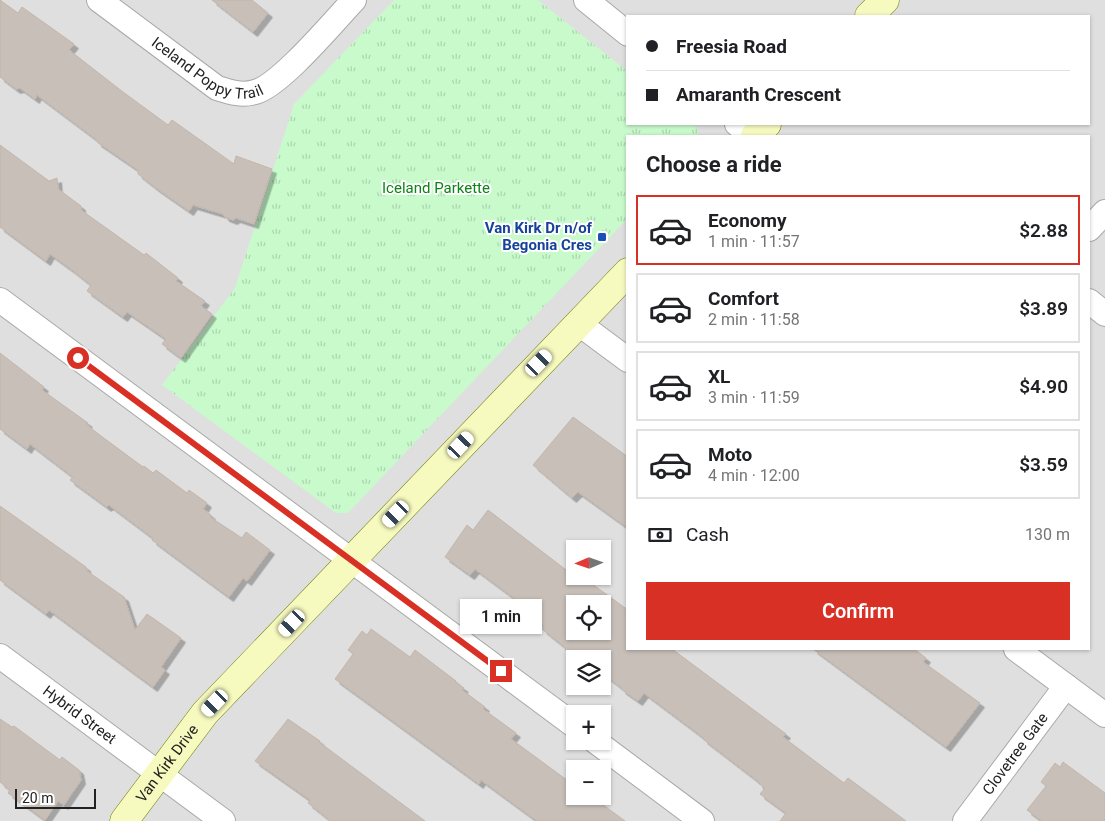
<!DOCTYPE html>
<html lang="en">
<head>
<meta charset="utf-8">
<style>
	:root { --surface:#fff; --page:#f6f6f6; --text:#202124; --muted:#757577; --line:#e0e0e0; --accent:#d93025 }
	body { margin:0; font-family:Roboto,sans-serif; background:var(--page); color:var(--text); height:100vh; display:flex; flex-direction:column; font-size:19px; white-space:nowrap }
	* { box-sizing:border-box; margin:0 }
	p { font-size:16px; color:var(--muted) }
	.icon { flex:none; width:28px; height:28px; fill:none; stroke:currentColor; stroke-width:2; stroke-linecap:round; stroke-linejoin:round }
	.map { position:relative; flex:1; overflow:hidden }
	.drawer { position:absolute; left:626px; top:135px; width:464px; height:515px; display:flex; flex-direction:column; background:var(--surface); border-radius:0px; box-shadow:0 1px 4px #0004 }
	.drawer>* { flex:none }
	.banner { position:absolute; left:626px; top:15px; width:464px; height:110px; border-radius:0px; box-shadow:0 1px 4px #0004; display:grid; align-content:center; height:110px; padding:0 20px; background:var(--surface) }
	.needle { width:32px; rotate:268deg }
	.buttons { position:absolute; left:566px; top:540px; display:grid; gap:10px }
	.buttons a { display:grid; place-items:center; width:45px; height:45px; border-radius:0px; background:var(--surface); box-shadow:0 1px 4px #0004; font-size:25px }
	.scale { position:absolute; left:15px; bottom:12px; width:81px; box-sizing:border-box; padding-left:5px; border:2px solid #222; border-top:0; font-size:14px; line-height:18px; white-space:nowrap; color:#222; -webkit-text-stroke:4px #fff; paint-order:stroke }
	.end { position:absolute; width:22px; height:22px; margin:-11px; border:6px solid #d93025; background:#fff; box-shadow:0 0 0 2px #fff }
	.from { border-radius:50% }
	.bubble { position:absolute; height:35px; border-radius:0px; background:var(--surface); box-shadow:0 1px 4px #0004; font-size:16px; font-weight:600; line-height:35px; text-align:center }
	.car { position:absolute; width:15px; height:30px; margin:-15px -8px; border-radius:6px; box-shadow:0 0 4px 1px #0007; background:linear-gradient(#fff 24%,#345 0 40%,#fff 0 76%,#345 0 86%,#fff 0) }
	.banner b { display:flex; align-items:center; gap:18px; height:48px; font-size:19px }
	.banner b+b { border-top:1px solid var(--line) }
	.banner i { width:12px; height:12px; background:var(--text) }
	ul { padding:0; list-style:none }
	li { display:flex; align-items:center; gap:15px; height:70px; margin:0 10px 8px; padding:0 10px; border:2px solid var(--line); border-radius:0px }
	li div { flex:1 }
	li b { display:block; font-size:19px }
	li em { font-style:normal; font-weight:600 }
	li.on { border-color:var(--accent) }
	li>.icon { width:45px; height:45px; stroke-width:1.5 }
	h2 { padding:0 20px; font-size:22px; line-height:60px }
	.pay { display:flex; align-items:center; gap:12px; height:55px; padding:0 20px; font-size:19px }
	.pay p { margin-inline-start:auto }
	.button { display:flex; gap:10px; margin-top:auto; padding:10px 20px }
	.button a { flex:1; height:58px; border-radius:0px; background:var(--accent); color:#fff; font-size:20px; font-weight:600; line-height:58px; text-align:center }
	.map>svg:first-child { display:block }
	.residential { fill:#e0dfdf; fill-rule:evenodd }
	.park { fill:url(#park-tufts) }
	.building { fill:#c7bfb8; stroke:#c4b6ab; fill-rule:evenodd; filter:url(#shadow) }
	.lines { fill:none; stroke-linecap:round; stroke-linejoin:round }
	.street-casing { stroke:#a9a9a9; stroke-width:26 }
	.secondary-casing { stroke:#707d05; stroke-width:29 }
	.street { stroke:#fff; stroke-width:24 }
	.secondary { stroke:#f7fabf; stroke-width:28 }
	.route { stroke:#d93025; stroke-width:6 }
	.transit-dot { fill:#1a4fb4; stroke:#fff; stroke-width:2 }
	.labels { text-anchor:middle; dominant-baseline:central; stroke-width:4; stroke-linejoin:round; paint-order:stroke }
	.street-label { font-size:15px; fill:#222; stroke:#fff }
	.park-label { font-size:15px; fill:#0c8416; stroke:#fff }
	.transit-label { font-size:15px; font-weight:bold; fill:#164399; stroke:#fff; text-anchor:end }
</style>
</head>
<body>
<div class="map">
<svg width="1105" height="821" viewBox="0 0 1105 821">
	<defs>
		<pattern id="park-tufts" width="24" height="20" patternUnits="userSpaceOnUse" patternTransform="scale(1.25)"><rect width="24" height="20" fill="#c8facc"/><path d="M3 7l-1-3M5 7V3M7 7l1-3M15 17l-1-3M17 17v-4M19 17l1-3" fill="none" stroke="#acd6af"/></pattern>
		<filter id="shadow"><feDropShadow dx="4.5" dy="4.5" stdDeviation="0" flood-color="#0004"/></filter>
	</defs>
	<rect width="100%" height="100%" fill="#f2efe9"/>
	<path class="residential" d="M0,0H1105V821H0ZM628,16H1089V124H628ZM628,136H1089V649H628ZM575,549H602V576H575ZM575,604H602V631H575ZM575,659H602V686H575ZM575,714H602V741H575ZM575,769H602V796H575Z"/>
	<path class="park" d="M394,0H538L627,71L628,124H692L697,128L698,136H628L627,219L348,513H336L162,385L235,288L294,104Z"/>
	<path class="building" d="M0,0L18,13L22,7L74,44L69,50L123,92L168,125L172,120L234,164L236,156L272,169L254,224L236,218L233,220L225,217L223,214L193,205L189,211L156,188L138,174V170L97,142V140L37,95L35,99L20,88L16,89L0,77Z
		M212,0H252L268,13L253,32Z
		M0,145L49,181L57,178L58,189L81,206V210L144,255L146,253L178,278L176,281L205,301L201,306L212,314L181,358L162,344L166,339L127,312L123,317L87,291L91,285L72,270L50,254L46,261L0,227Z
		M0,353L44,387L42,390L88,423L86,424L97,433L143,467L144,466L153,473L156,470L187,493L189,490L207,503L203,509L211,515L210,517L242,538L246,532L270,550L247,581L243,578L229,597L152,540L153,538L109,505L107,507L70,480L73,477L30,444L27,449L0,429Z
		M573,417L628,457V528L578,492L572,498L533,465Z
		M0,506L86,567L87,571L124,597L135,630L147,614L181,638L161,667L165,670L153,687L49,610L46,614L0,580Z
		M488,510L570,573L573,570L575,572V576H581L628,610V649H672L786,734L783,737L844,783L848,778L906,821H780L786,813L760,794L765,788L758,783L759,782L703,739L704,738L644,693L638,701L621,689L622,688L602,673V659H576L565,650L566,648L542,629L544,626L535,620L538,616L475,569L470,575L445,557L467,525L473,530ZM575,604H602V631H575Z
		M371,629L410,657L415,650L456,681L455,682L464,688L462,690L485,707L483,709L516,733L511,739L575,786V796H591L625,821H537L481,780L479,784L335,679L353,654L348,650L362,631L367,635Z
		M813,649H914L926,658L923,662L980,703L946,747Z
		M0,719L12,727L14,726L60,760L62,757L79,770L81,780L64,805L58,801L45,820L8,793L10,790L0,782Z
		M288,719L320,741L319,742L425,821H331L308,803L310,800L255,761Z
		M1063,762L1105,793V821H1042L1027,810L1046,786L1041,782L1055,763L1060,767Z"/>
	<g class="lines">
		<g class="street-casing">
			<g id="street">
				<path id="s1" d="M99,0L217,88C230,92 241,96 255,92C280,86 334,21 354,0"/>
				<path d="M586,0L628,34"/>
				<path d="M737,124L752,136"/>
				<path d="M1089,229L1105,212"/>
				<path d="M0,300L575,726"/>
				<path d="M1089,301L1105,314"/>
				<path d="M578,323L628,360"/>
				<path d="M1016,649L1105,715"/>
				<path id="s2" d="M0,656L223,821"/>
				<path d="M595,741L702,821"/>
				<path id="s3" d="M965,821L1066,686"/>
			</g>
		</g>
		<g class="secondary-casing">
			<g id="secondary">
				<path d="M869,16L885,0"/>
				<path d="M755,136L767,124"/>
				<path id="s4" d="M124,821L205,713L628,272"/>
			</g>
		</g>
		<use href="#street" class="street"/>
		<use href="#secondary" class="secondary"/>
	</g>
	<g class="lines">
		<path class="route" d="M78,358L501,671"/>
	</g>
	<rect class="transit-dot" x="597" y="232" width="10" height="10" rx="2.5"/>
	<g class="labels">
		<g class="street-label">
			<text stroke="none"><textPath href="#s1" startOffset="131">Iceland Poppy Trail</textPath></text>
			<text stroke="none"><textPath href="#s2" startOffset="99">Hybrid Street</textPath></text>
			<text stroke="none"><textPath href="#s3" startOffset="84">Clovetree Gate</textPath></text>
			<text stroke="none"><textPath href="#s4" startOffset="72">Van Kirk Drive</textPath></text>
		</g>
		<g class="park-label">
			<text x="436" y="188">Iceland Parkette</text>
		</g>
		<g class="transit-label">
			<text x="592" y="228">Van Kirk Dr n/of<tspan x="592" dy="17">Begonia Cres</tspan></text>
		</g>
	</g>
</svg>
<div class="buttons">
<a><svg class="needle" viewBox="-14 -14 28 28"><path d="M0-13l5 13h-10z" fill="#e53935"/><path d="M0 13l5-13h-10z" fill="#757577"/></svg></a>
<a><svg class="icon" aria-label="locate" viewBox="0 0 24 24"><circle cx="12" cy="12" r="6"/><path d="M12 2v4M12 18v4M2 12h4M18 12h4"/></svg></a>
<a><svg class="icon" aria-label="layers" viewBox="0 0 24 24"><path d="M12 4l9 5-9 5-9-5zM3 14l9 5 9-5"/></svg></a>
<a>+</a>
<a>−</a>
</div>
<div class="scale">20 m</div>
<i class="end from" style="left:78px;top:358px"></i>
<i class="end" style="left:501px;top:671px"></i>
<div class="bubble" style="left:460px;top:599px;width:82px">1 min</div>
<i class="car" style="left:539px;top:363px;rotate:44deg"></i>
<i class="car" style="left:461px;top:445px;rotate:43deg"></i>
<i class="car" style="left:396px;top:514px;rotate:224deg"></i>
<i class="car" style="left:292px;top:623px;rotate:223deg"></i>
<i class="car" style="left:215px;top:703px;rotate:224deg"></i>
<div class="banner">
<b><i class="from"></i>Freesia Road</b>
<b><i></i>Amaranth Crescent</b>
</div>
<section class="drawer">
<h2>Choose a ride</h2>
<ul>
<li class="on"><svg class="icon" aria-label="car" viewBox="0 0 24 24"><path d="M5 17H2v-5l4-1 3-4h7l3 4 3 1v5h-3M9 17h6M6 11h13"/><circle cx="7" cy="17" r="2"/><circle cx="17" cy="17" r="2"/></svg><div><b>Economy</b><p>1 min · 11:57</p></div><em>$2.88</em></li>
<li><svg class="icon" aria-label="car" viewBox="0 0 24 24"><path d="M5 17H2v-5l4-1 3-4h7l3 4 3 1v5h-3M9 17h6M6 11h13"/><circle cx="7" cy="17" r="2"/><circle cx="17" cy="17" r="2"/></svg><div><b>Comfort</b><p>2 min · 11:58</p></div><em>$3.89</em></li>
<li><svg class="icon" aria-label="car" viewBox="0 0 24 24"><path d="M5 17H2v-5l4-1 3-4h7l3 4 3 1v5h-3M9 17h6M6 11h13"/><circle cx="7" cy="17" r="2"/><circle cx="17" cy="17" r="2"/></svg><div><b>XL</b><p>3 min · 11:59</p></div><em>$4.90</em></li>
<li><svg class="icon" aria-label="car" viewBox="0 0 24 24"><path d="M5 17H2v-5l4-1 3-4h7l3 4 3 1v5h-3M9 17h6M6 11h13"/><circle cx="7" cy="17" r="2"/><circle cx="17" cy="17" r="2"/></svg><div><b>Moto</b><p>4 min · 12:00</p></div><em>$3.59</em></li>
</ul>
<div class="pay"><svg class="icon" aria-label="cash" viewBox="0 0 24 24"><path d="M3 7h18v10H3z"/><circle cx="12" cy="12" r="2"/></svg>Cash<p>130 m</p></div>
<div class="button"><a>Confirm</a></div>
</section>
</div>
</body>
</html>
